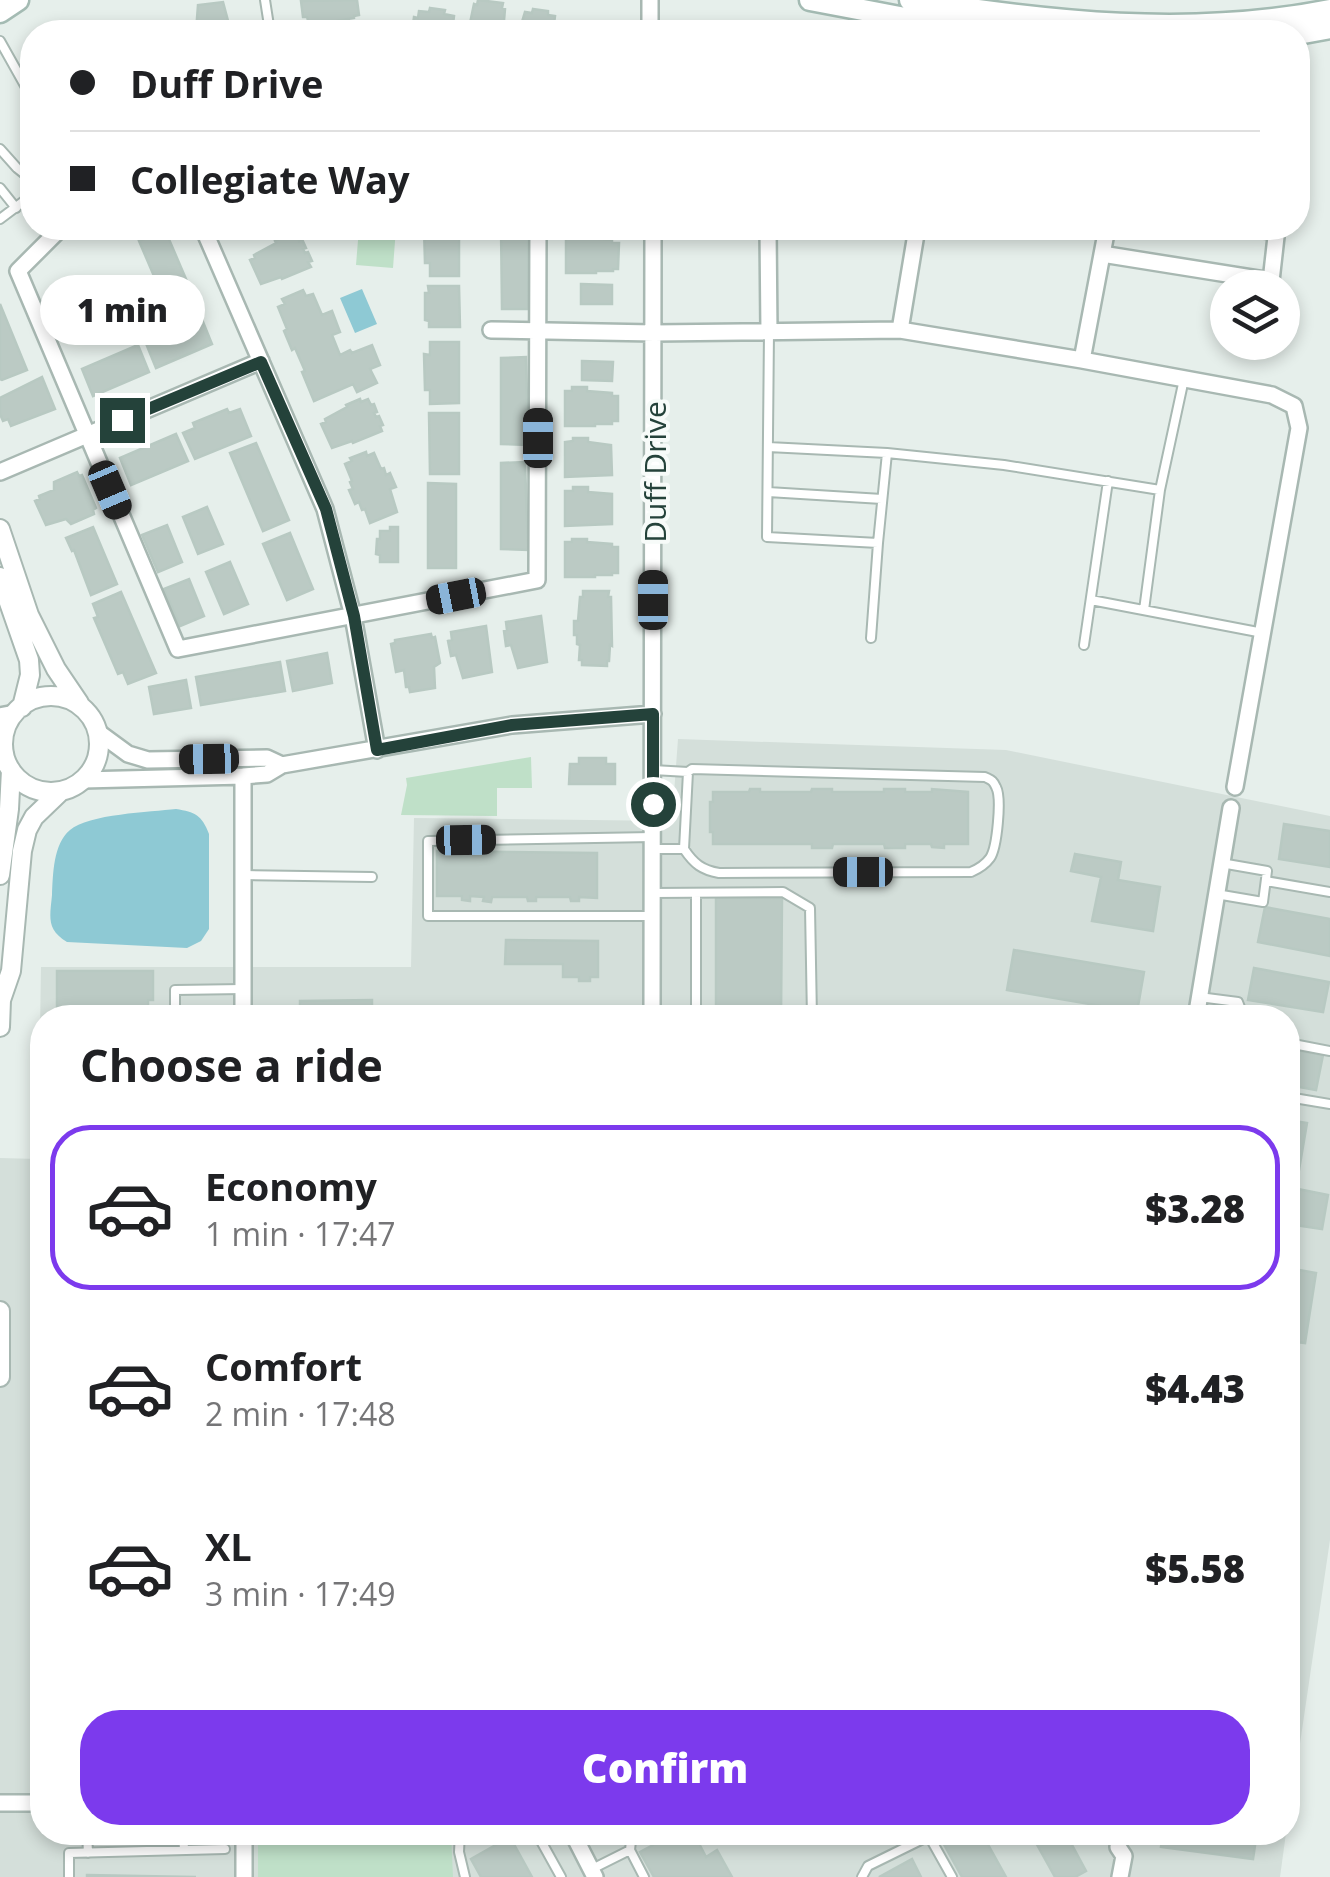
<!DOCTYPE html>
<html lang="en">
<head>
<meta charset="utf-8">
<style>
	:root { --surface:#fff; --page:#f6f6f6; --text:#202124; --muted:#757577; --line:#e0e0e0; --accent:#7c3aed }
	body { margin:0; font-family:"Open Sans",sans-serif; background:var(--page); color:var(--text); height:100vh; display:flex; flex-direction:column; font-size:38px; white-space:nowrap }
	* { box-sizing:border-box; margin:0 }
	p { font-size:32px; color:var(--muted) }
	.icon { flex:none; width:55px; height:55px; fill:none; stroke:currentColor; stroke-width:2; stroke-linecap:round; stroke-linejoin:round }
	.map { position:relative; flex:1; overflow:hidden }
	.panel { position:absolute; left:30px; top:1005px; width:1270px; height:840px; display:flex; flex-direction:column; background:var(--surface); border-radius:40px; box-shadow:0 5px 15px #0003 }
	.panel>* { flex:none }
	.hud { position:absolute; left:20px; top:20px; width:1290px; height:220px; border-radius:40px; box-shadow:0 5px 15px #0003; display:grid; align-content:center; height:220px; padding:0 50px; background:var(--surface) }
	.tools { position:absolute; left:1210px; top:270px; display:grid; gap:20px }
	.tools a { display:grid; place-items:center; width:90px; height:90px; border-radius:50%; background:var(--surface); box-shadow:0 5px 15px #0003; font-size:50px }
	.end { position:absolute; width:45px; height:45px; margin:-22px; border:12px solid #24423a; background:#fff; box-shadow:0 0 0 5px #fff }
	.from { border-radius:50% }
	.bubble { position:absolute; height:70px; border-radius:35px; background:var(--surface); box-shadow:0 5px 15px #0003; font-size:32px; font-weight:800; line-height:70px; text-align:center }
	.car { position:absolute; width:30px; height:60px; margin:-30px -15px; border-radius:12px; box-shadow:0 0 8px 2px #0007; background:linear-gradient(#222 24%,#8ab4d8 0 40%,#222 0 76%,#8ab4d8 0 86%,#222 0) }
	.hud b { display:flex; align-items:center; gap:35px; height:95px; font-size:38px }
	.hud b+b { border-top:2px solid var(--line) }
	.hud i { width:25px; height:25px; background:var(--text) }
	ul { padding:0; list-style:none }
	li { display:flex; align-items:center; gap:30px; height:165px; margin:0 20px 15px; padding:0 30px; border:5px solid transparent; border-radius:40px }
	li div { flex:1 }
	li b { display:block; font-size:38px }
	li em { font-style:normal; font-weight:800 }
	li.current { border-color:var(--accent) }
	li>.icon { width:90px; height:90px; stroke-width:1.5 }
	h2 { padding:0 50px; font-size:45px; line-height:120px }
	.primary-button { display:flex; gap:20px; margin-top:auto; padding:20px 50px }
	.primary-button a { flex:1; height:115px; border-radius:40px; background:var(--accent); color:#fff; font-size:40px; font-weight:800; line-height:115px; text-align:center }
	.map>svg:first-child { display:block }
	.built { fill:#d4dfda }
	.green { fill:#bfe0c8 }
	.water { fill:#8ec9d4 }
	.building { fill:#bbcac4; stroke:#b8c9c2; stroke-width:2.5 }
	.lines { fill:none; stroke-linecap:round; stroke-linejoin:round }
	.service-casing { stroke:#a8b8b2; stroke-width:12 }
	.minor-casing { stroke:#a8b8b2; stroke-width:20 }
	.tertiary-casing { stroke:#a8b8b2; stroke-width:22 }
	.secondary-casing { stroke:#a4bbb3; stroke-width:25 }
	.service { stroke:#fff; stroke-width:8 }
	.minor { stroke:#fff; stroke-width:15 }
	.tertiary { stroke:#fff; stroke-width:18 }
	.secondary { stroke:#fff; stroke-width:20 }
	.route { stroke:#24423a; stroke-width:12 }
	.labels { text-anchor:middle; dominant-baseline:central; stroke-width:8; stroke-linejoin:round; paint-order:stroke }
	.street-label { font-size:30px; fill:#24423a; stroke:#f7fbf9 }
</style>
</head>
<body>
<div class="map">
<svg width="1330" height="1877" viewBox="0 0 1330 1877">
	<rect width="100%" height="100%" fill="#e6efeb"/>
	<path class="built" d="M678,739L1006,750L1330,816V1540L1288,1825V1018H42V1832L1286,1833L1280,1877H0V1158L38,1159L41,967H411L414,818L672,821Z"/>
	<path class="green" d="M359,228H396L393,268L356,265Z
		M531,757L532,788H497V816L401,815L407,785L406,778Z
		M258,1833H451L453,1877H258Z"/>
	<path class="water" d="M362,289L377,324L355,333L340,298Z
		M176,809C195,812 202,815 209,834V929L201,941L187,948L67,942C46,929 50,917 52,895C53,875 53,844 70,830C88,814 151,812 176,809Z"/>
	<path class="building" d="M357,0L359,15L354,16V18L336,21L337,28L311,31L307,17H303L301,1Z
		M478,0L503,3L502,8L505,9L503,32H465V28H469L474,4L477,5Z
		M223,2L231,32H196L198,5Z
		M430,8L445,10L444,14L454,16L452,32H412L414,17L418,18L419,11L429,12Z
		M533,9L548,11V15L555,16L553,32H519L525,12L532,13Z
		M571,22H602V32H571Z
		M424,228H459V276H430V263H425Z
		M501,228H528V309H502Z
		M165,230L198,307L172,318L139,241Z
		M288,235L290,238L297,235L299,241L302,239L306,248L303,249L305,253L308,252L312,261L308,262L311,267L282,279L281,277L261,284L250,260L255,258L254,255L276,243L275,241Z
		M573,235H588V238L612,240V243H619L618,269H613V271H596V273H566V238H573Z
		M581,284L612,285V304H581Z
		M428,286H459L460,327H429V321L425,320V293H429Z
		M303,290L306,296L313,294L322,315L332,311L340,332L332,335L340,355L350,350L352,353L372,345L380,365L370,369L377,383L357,392L353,384L314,401L302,372L305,371L295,348L292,350L284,331L287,329L278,307L285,304L282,299Z
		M0,304L27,370L2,380L0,379Z
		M201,317L212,344L156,368L145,341Z
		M430,342H459V403L430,404V390H425L424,354L430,355Z
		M138,345L149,372L93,396L82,369Z
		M526,357L528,445L501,444V358Z
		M582,361L613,362L612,381L582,380Z
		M42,377L55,409L11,426L8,419L3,421L0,414V398Z
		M572,387H587V391L612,393V396H618V421H612V424H595V426H565V391H572Z
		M360,399L361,402L368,399L371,405L374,404L377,412L374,413L376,417L379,416L383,425L380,426L382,431L353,443L352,441L332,448L321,424L326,422L325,419L347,407L346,405Z
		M227,409L229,413L240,409L251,436L195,459L183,433L195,428L193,423Z
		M429,413H459V474H430Z
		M176,434L188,461L131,485L120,458Z
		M573,438H588V442L611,445L612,475L565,477V442L573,441Z
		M256,443L289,520L263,531L230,453Z
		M366,452L367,456L374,453L381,469L384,468L386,475L390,473L396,487L390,489L397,512L370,523L365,509L362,510L359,502L355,504L349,490L353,489L350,482L352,481L345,464L352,461L350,458Z
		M525,462L528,550L501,549V463Z
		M77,472L79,476L82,475L96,508L93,510L94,514L71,524L66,519L46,525L35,501L40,499L39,496L54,490V482Z
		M428,483L456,484V568H428Z
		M573,487H588V492L612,494V524L565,526V491H573Z
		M207,507L223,544L198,554L183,517Z
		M167,525L182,562L158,572L142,535Z
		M93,527L117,584L91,595L74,550L72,551L66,538Z
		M390,527H398V562H380V555L376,554L377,539H380V531H390Z
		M290,533L313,589L287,600L263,544Z
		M572,539H587V542L612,544V547H618V573H612V575H595V577H565V542H572Z
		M230,562L248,604L224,614L206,572Z
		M189,579L204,616L180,626L164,589Z
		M583,591H609L608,597H611L612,646L610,645L609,661H607V666L582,665V660H579L580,645L577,644V635H574V621H578L580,597H583Z
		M121,592L156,673L128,684L123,672L118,674L94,618L98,617L93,604Z
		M541,616L547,662L518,668L511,645L506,646L504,631L507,630L506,622Z
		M486,626L492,672L463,678L456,655L451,656L448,641L452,640L451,632Z
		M431,634L432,638L435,637L440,663L434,667L435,688L410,692L409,687H406L404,670L396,672L391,644L395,643V640Z
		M327,653L332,683L293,691L287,661Z
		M280,662L285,691L201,705L196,677Z
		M186,680L191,708L154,714L149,687Z
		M579,758H606V764H615V784H569L570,764H579Z
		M750,789H760V792H811L812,789H832V792H884V789H905V792H932V789L968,792V844H944V848L932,847L931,844H905V848H885L884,844H833L832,848H812V844H713V832H710V802H713V792H749Z
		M1284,824L1330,831V867L1279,859Z
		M437,851L597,853V898L579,897V901H571L570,897H536V901H528L527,897H492L491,902L483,901L484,897L470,896V901L462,900V896H437Z
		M1075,854L1121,862L1118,880L1160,887L1153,931L1092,921L1101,877L1071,871Z
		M716,897L782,898L781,1018H716Z
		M1265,907L1330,919V956L1258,942Z
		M506,940L598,941V977H590V981H579V977H563V964H505Z
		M1014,950L1144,972L1137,1012L1007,990Z
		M1254,968L1329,982L1323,1012L1248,1000Z
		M57,971H153V1000H148V1018H57Z
		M372,1000V1018H300V1001Z
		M1288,1049L1323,1055L1316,1090L1288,1085Z
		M1288,1120L1307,1123L1299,1170L1288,1167Z
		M1288,1187L1328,1195L1322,1229L1288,1224Z
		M1288,1268L1316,1273L1305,1343L1288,1341Z
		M645,1832H693L706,1857L717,1850L732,1877H654L640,1852L653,1845Z
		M952,1832H981L1006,1877H962L941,1839Z
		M1030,1832H1065L1086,1871L1075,1877H1055Z
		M1163,1832H1257L1253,1859L1161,1847Z
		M510,1837L532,1877H481L471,1859Z
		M912,1859L921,1877H879Z
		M87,1875L196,1877H87Z"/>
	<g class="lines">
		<g class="service-casing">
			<path id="service" d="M265,0L270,32
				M0,41L32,98
				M0,149L17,168L32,180
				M0,188L16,208
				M0,219L32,195
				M768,447L887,453L878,543L767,537L769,332
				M887,453L1004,465L1160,490L1184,379
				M768,492L882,499
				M1091,600L1263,633
				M1144,610L1160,490
				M871,638L878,543
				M1084,645L1108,481
				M653,770L688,772
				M653,849H684C694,864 702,870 719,873L971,872C978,869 985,865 990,858C997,848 1002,798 996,787C993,780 991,780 985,777L692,769L688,772L684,849
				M243,875L372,877
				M1266,881L1330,892
				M653,893L783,892L810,908L812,1018
				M1216,894L1263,902L1267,871L1221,863
				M653,916H428V841L653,837
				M1199,997L1238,1002L1244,1018
				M652,1015L696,1016
				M175,1018V990L243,989
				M696,1018V893
				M1288,1043L1330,1051
				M1288,1097L1330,1104
				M87,1832L88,1853
				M183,1832L184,1850
				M460,1832L459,1852L465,1877
				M536,1832L561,1877
				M1118,1847L1128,1832
				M630,1850L644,1877
				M592,1869L630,1850L631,1841L629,1832
				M69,1877V1853L225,1849
				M862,1877L868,1866L929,1836L952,1877"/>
		</g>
		<g class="minor-casing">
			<path id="minor" d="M650,0V32
				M61,228L18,271L178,649L537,580L538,228
				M203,228L325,509L353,616L377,750
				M768,228L769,332
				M1250,228L1277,232
				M1102,254L1271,281L1277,228
				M491,330L654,333L900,330L917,228
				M900,330L1082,360L1107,228
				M1082,360L1272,395L1294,406L1299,428L1235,787
				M0,472L261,361
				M0,716L15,713
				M98,732L128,754L148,760L267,758L282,765
				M0,750L5,755
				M243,776V1018
				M83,780L243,776L267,774L282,765L512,725L653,714
				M652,1018L653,228
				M1196,1018L1231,808
				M0,1803H42
				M244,1832V1877
				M572,1832L595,1877
				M1118,1847L1124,1856L1120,1877"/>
		</g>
		<g class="tertiary-casing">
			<path id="tertiary" d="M0,529L29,615L56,669L79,703
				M0,577L29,660L30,675L22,707
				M3 744a48 48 0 1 1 96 0a48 48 0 1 1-96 0Z
				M0,875L9,809L11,770
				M0,1027L1,1000L11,971L22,851L27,830L34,817L59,793
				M0,1311V1377"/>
		</g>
		<g class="secondary-casing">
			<path id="secondary" d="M810,0L905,18L1007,32
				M910,0C1049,22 1191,38 1330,10
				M0,12L18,0
				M1298,34L1330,28"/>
		</g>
		<use href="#service" class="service"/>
		<use href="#minor" class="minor"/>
		<use href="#tertiary" class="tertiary"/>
		<use href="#secondary" class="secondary"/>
	</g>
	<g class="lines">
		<path class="route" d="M122,420L261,362L326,509L354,616L377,750L512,725L653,714V804"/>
	</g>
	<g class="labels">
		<g class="street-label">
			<text transform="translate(654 472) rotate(-90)">Duff Drive</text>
		</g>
	</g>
</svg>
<div class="tools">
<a><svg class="icon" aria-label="layers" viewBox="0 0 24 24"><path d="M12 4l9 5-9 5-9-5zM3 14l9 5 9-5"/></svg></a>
</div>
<i class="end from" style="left:653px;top:804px"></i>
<i class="end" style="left:122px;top:420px"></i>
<div class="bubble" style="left:40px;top:275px;width:165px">1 min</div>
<i class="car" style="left:538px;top:438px;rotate:0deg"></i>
<i class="car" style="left:110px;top:490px;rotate:157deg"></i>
<i class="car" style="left:456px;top:596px;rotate:259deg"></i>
<i class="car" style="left:653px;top:600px;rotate:0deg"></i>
<i class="car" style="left:209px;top:759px;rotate:269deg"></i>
<i class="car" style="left:466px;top:840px;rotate:89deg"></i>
<i class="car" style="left:863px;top:872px;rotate:270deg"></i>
<div class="hud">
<b><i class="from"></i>Duff Drive</b>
<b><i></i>Collegiate Way</b>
</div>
<section class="panel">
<h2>Choose a ride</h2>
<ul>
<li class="current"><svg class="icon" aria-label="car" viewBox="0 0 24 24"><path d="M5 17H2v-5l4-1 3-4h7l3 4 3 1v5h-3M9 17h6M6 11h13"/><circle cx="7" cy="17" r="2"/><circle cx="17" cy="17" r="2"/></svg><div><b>Economy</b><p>1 min · 17:47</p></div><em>$3.28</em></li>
<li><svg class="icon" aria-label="car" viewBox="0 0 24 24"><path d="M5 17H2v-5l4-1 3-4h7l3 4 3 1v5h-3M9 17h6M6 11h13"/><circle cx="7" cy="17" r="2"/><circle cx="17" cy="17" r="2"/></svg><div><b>Comfort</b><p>2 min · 17:48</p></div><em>$4.43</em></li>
<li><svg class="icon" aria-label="car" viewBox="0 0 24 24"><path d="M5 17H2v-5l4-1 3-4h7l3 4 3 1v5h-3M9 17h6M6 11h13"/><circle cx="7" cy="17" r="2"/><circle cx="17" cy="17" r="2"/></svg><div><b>XL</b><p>3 min · 17:49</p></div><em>$5.58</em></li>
</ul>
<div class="primary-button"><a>Confirm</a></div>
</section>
</div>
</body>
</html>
